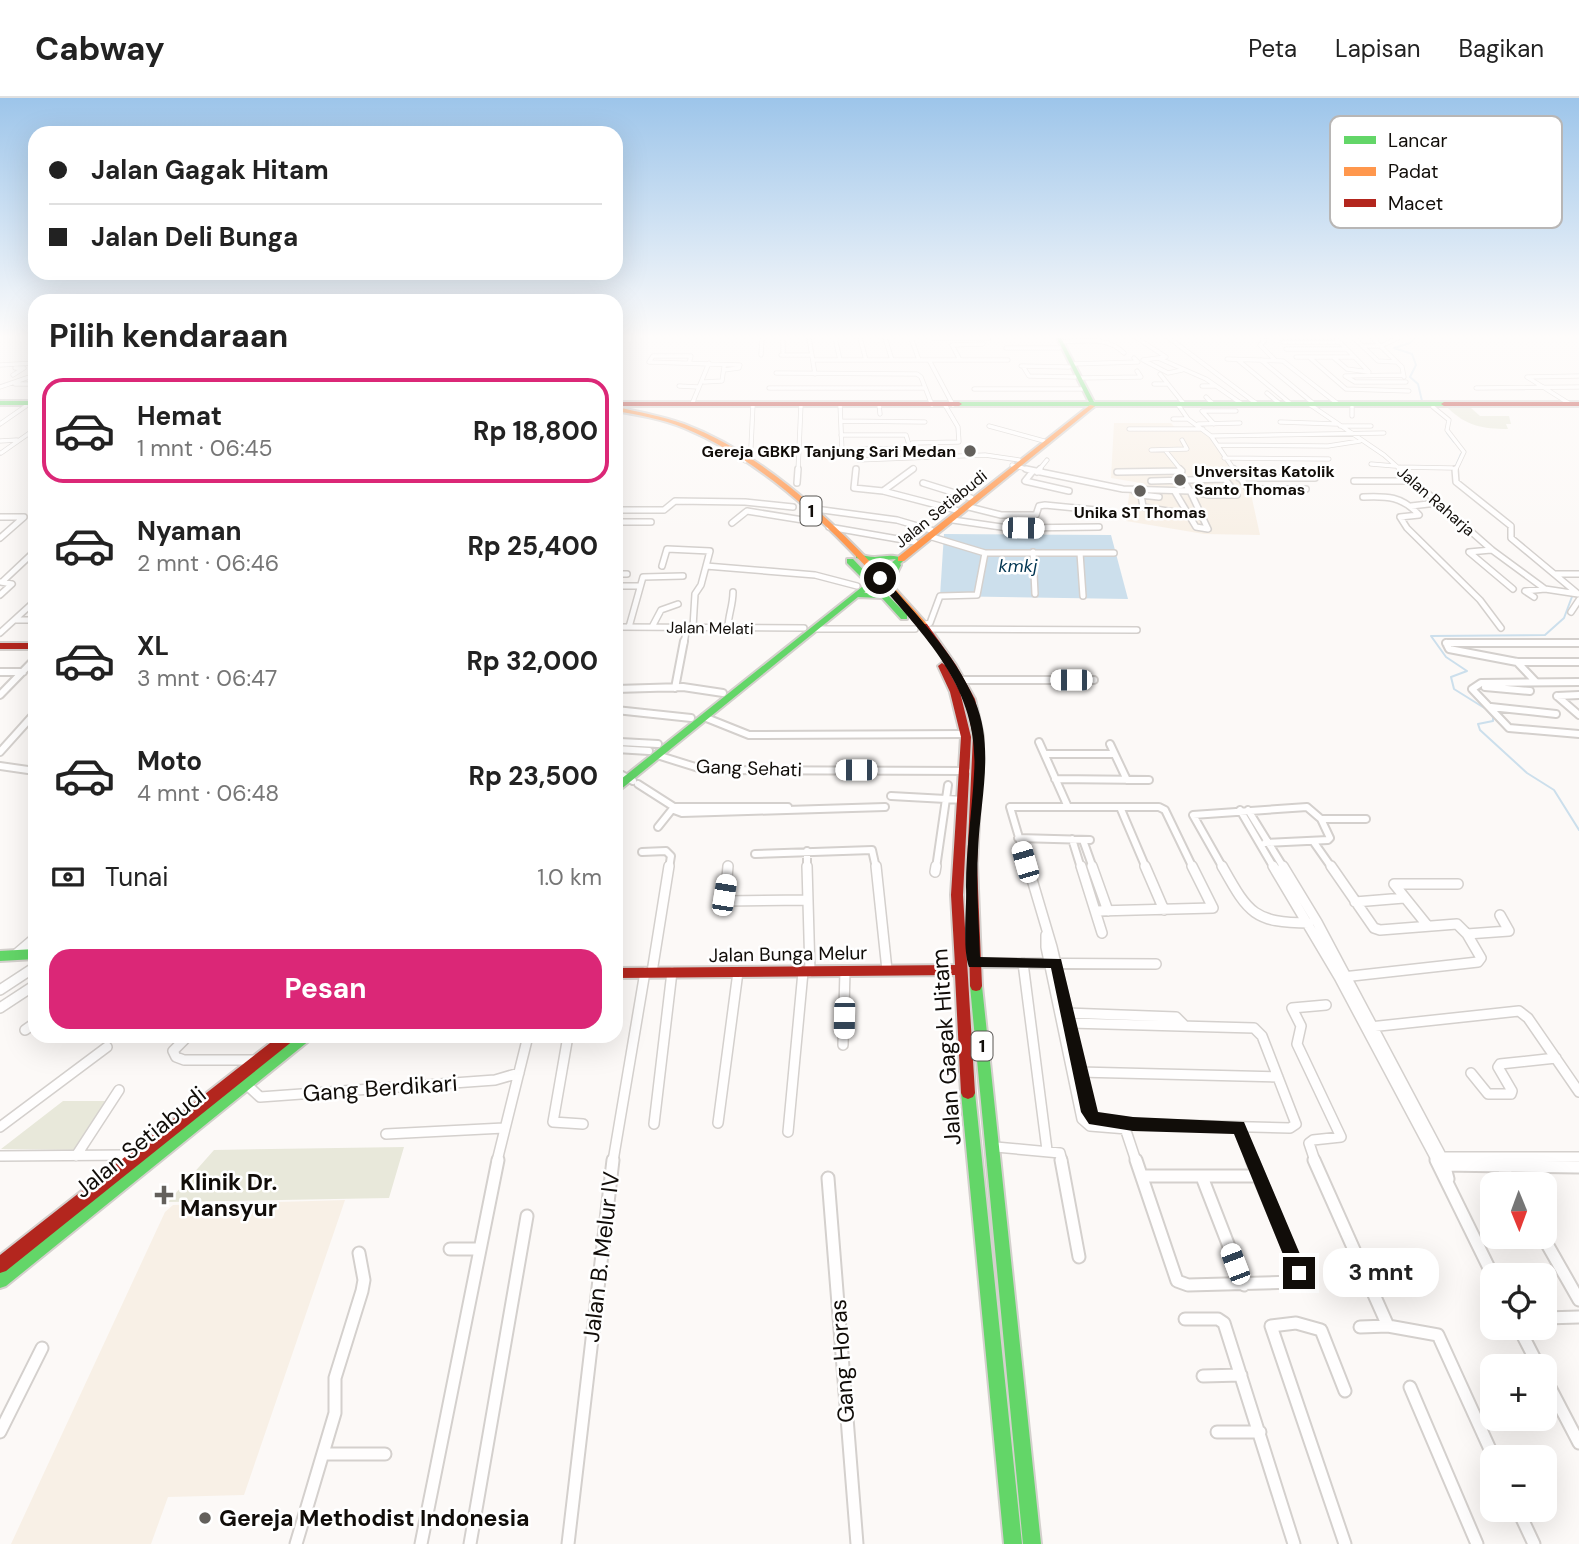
<!DOCTYPE html>
<html lang="id">
<head>
<meta charset="utf-8">
<style>
	:root { --surface:#fff; --page:#f6f6f6; --text:#222; --muted:#767676; --line:#e0e0e0; --accent:#db2777 }
	body { margin:0; font-family:"DM Sans",sans-serif; background:var(--page); color:var(--text); height:100vh; display:flex; flex-direction:column; font-size:26px; white-space:nowrap }
	* { box-sizing:border-box; margin:0 }
	p { font-size:23px; color:var(--muted) }
	.icon { flex:none; width:38px; height:38px; fill:none; stroke:currentColor; stroke-width:2; stroke-linecap:round; stroke-linejoin:round }
	.map { position:relative; flex:1; overflow:hidden }
	.drawer { position:absolute; left:28px; top:196px; width:595px; height:749px; display:flex; flex-direction:column; background:var(--surface); border-radius:21px; box-shadow:0 7px 28px #0002 }
	.drawer>* { flex:none }
	.banner { position:absolute; left:28px; top:28px; width:595px; height:154px; border-radius:21px; box-shadow:0 7px 28px #0002; display:grid; align-content:center; height:154px; padding:0 21px; background:var(--surface) }
	.needle { width:46px; rotate:179deg }
	.tools { position:absolute; left:1480px; top:1074px; display:grid; gap:14px }
	.tools a { display:grid; place-items:center; width:77px; height:77px; border-radius:14px; background:var(--surface); box-shadow:0 7px 28px #0002; font-size:35px }
	.end { position:absolute; width:32px; height:32px; margin:-16px; border:9px solid #110d09; background:#fff; box-shadow:0 0 0 4px #fff }
	.from { border-radius:50% }
	.bubble { position:absolute; height:49px; border-radius:21px; background:var(--surface); box-shadow:0 7px 28px #0002; font-size:23px; font-weight:700; line-height:49px; text-align:center }
	.car { position:absolute; width:21px; height:42px; margin:-21px -10px; border-radius:9px; box-shadow:0 0 5px 2px #0007; background:linear-gradient(#fff 24%,#345 0 40%,#fff 0 76%,#345 0 86%,#fff 0) }
	.banner b { display:flex; align-items:center; gap:24px; height:66px; font-size:26px }
	.banner b+b { border-top:2px solid var(--line) }
	.banner i { width:18px; height:18px; background:var(--text) }
	ul { padding:0; list-style:none }
	li { display:flex; align-items:center; gap:21px; height:105px; margin:0 14px 10px; padding:0 7px; border:4px solid transparent; border-radius:21px }
	li div { flex:1 }
	li b { display:block; font-size:26px }
	li em { font-style:normal; font-weight:700 }
	li.current { border-color:var(--accent) }
	li>.icon { width:63px; height:63px; stroke-width:1.5 }
	h2 { padding:0 21px; font-size:32px; line-height:84px }
	.pay { display:flex; align-items:center; gap:18px; height:77px; padding:0 21px; font-size:26px }
	.pay p { margin-inline-start:auto }
	.action { display:flex; gap:14px; margin-top:auto; padding:14px 21px }
	.action a { flex:1; height:80px; border-radius:21px; background:var(--accent); color:#fff; font-size:28px; font-weight:700; line-height:80px; text-align:center }
	header { display:flex; align-items:center; gap:42px; box-sizing:border-box; height:98px; padding:0 35px; background:var(--surface); border-bottom:2px solid var(--line) }
	header strong { font-size:33px }
	nav { display:flex; gap:38px; margin-inline-start:auto; font-size:24px }
	.map>svg:first-child { display:block }
	.built { fill:#f8f0e6 }
	.green { fill:#e8e8da }
	.water { fill:#ccdfec }
	.lines { fill:none; stroke-linecap:round; stroke-linejoin:round }
	.stream { stroke:#ccdfec; stroke-width:2 }
	.street-far4-casing { stroke:#d4d0cd; stroke-width:5 }
	.street-far3-casing { stroke:#d4d0cd; stroke-width:8 }
	.street-far2-casing { stroke:#d4d0cd; stroke-width:10 }
	.street-far1-casing { stroke:#d4d0cd; stroke-width:12 }
	.street-casing { stroke:#d4d0cd; stroke-width:15 }
	.fast-casing { stroke:#d4d0cd; stroke-width:4 }
	.slow-casing { stroke:#d4d0cd; stroke-width:4 }
	.jam-casing { stroke:#d4d0cd; stroke-width:4 }
	.street-far4 { stroke:#fffefe; stroke-width:3.5 }
	.street-far3 { stroke:#fffefe; stroke-width:5 }
	.street-far2 { stroke:#fffefe; stroke-width:6 }
	.street-far1 { stroke:#fffefe; stroke-width:9 }
	.street { stroke:#fffefe; stroke-width:11 }
	.fast { fill:#63d668; fill-rule:evenodd }
	.slow { fill:#ff974d; fill-rule:evenodd }
	.jam { fill:#b3261e; fill-rule:evenodd }
	.route { fill:#110d09 }
	.poi-dot { fill:#63605c; stroke:#fff; stroke-width:2.5 }
	.labels { text-anchor:middle; dominant-baseline:central; stroke-width:5; stroke-linejoin:round; paint-order:stroke }
	.far-poi-label { font-size:16px; font-weight:bold; fill:#110d09; stroke:#fff; text-anchor:end }
	.far-street-label { font-size:16px; fill:#110d09; stroke:#fff }
	.shield { fill:#fff; stroke:#585653; stroke-width:2 }
	.shield-label { font-size:18px; font-weight:bold; fill:#110d09 }
	.far-water-label { font-size:18px; font-style:italic; fill:#003551; stroke:#fff }
	.street-label { font-size:19px; fill:#110d09; stroke:#fff }
	.near-street-label { font-size:23px; fill:#110d09; stroke:#fff }
	.near-poi-label { font-size:23px; font-weight:bold; fill:#110d09; stroke:#fff; text-anchor:start }
	.key { fill:#fff; stroke:#b8b6b5; stroke-width:2 }
	.key-label { font-size:19px; fill:#110d09 }
</style>
</head>
<body>
<header>
<strong>Cabway</strong>
<nav><a>Peta</a><a>Lapisan</a><a>Bagikan</a></nav>
</header>
<div class="map">
<svg width="1579" height="1446" viewBox="0 0 1579 1446">
	<rect width="100%" height="100%" fill="#fcf9f7"/>
	<path class="built" d="M1114,325H1171L1177,332H1206L1251,396L1260,437L1204,436L1126,423L1130,389H1144L1141,385L1111,380Z
		M345,1102L244,1397L168,1399L151,1446H11L165,1114L173,1107Z"/>
	<path class="green" d="M1448,310H1471L1480,318H1509L1511,326H1506L1508,331C1483,331 1466,328 1448,310Z
		M63,1003H105L76,1052L1,1051Z
		M404,1049L389,1100L168,1104L214,1052Z"/>
	<path class="water" d="M944,436L1111,437L1128,501L940,498Z"/>
	<g class="lines">
		<path class="stream" d="M1415,240L1410,245L1394,250L1412,256L1416,267L1410,279L1418,286L1422,303
			M1447,335L1454,344
			M1455,370L1461,356
			M1510,442L1535,463
			M1573,496L1564,520L1545,537L1431,538L1446,559L1467,573L1451,579L1454,591L1486,611L1493,619V623L1478,626L1480,632L1527,675L1554,692L1579,732"/>
		<g class="street-far4-casing">
			<path id="street-far4" d="M783,240V254
				M809,240L815,276
				M835,240L840,262
				M860,240L866,262
				M885,240L892,262
				M911,240L919,262
				M934,240H989
				M1137,240L1166,259L1158,260L1206,281L1242,306
				M1169,240L1257,306
				M1354,240L1378,263L1397,264
				M1372,240L1402,269L1404,279
				M1265,242L1260,247L1275,262
				M1061,244C1083,243 1107,238 1124,255
				M1283,244H1339
				M1363,248H1381L1398,240
				M1006,250H1059
				M1286,251H1346
				M761,257L762,240
				M781,257H812
				M1296,259H1354
				M1309,259L1346,291L1409,293
				M1333,259L1347,271L1369,274L1336,240
				M1158,260L1143,262L1168,275L1182,272
				M1227,261L1283,263L1338,306
				M813,262H1008
				M929,262L953,307
				M960,262L952,247L983,246
				M1238,262L1291,306
				M1261,262L1314,306
				M649,264L740,267L739,270L724,272
				M649,264L653,258H691L689,265
				M1072,266L1138,264L1134,260
				M0,267L35,265
				M1021,268L1069,269
				M1024,270L1029,278L1075,279
				M776,275L917,276L921,279L932,307
				M1160,276L1184,306
				M13,277L24,270H15
				M1403,277L1345,278L1355,284H1406
				M1080,280L1141,279L1137,273
				M704,284L722,283L724,269
				M15,286H35
				M1154,286H1168
				M679,288L698,289
				M1202,288H1214
				M0,289L35,277
				M769,290H924
				M1476,290L1579,289
				M974,291H1082
				M1267,295L1280,306
				M1206,299L1213,306
				M692,306L709,265
				M840,306L842,353
				M879,306L880,316
				M1309,306L1384,357L1402,373
				M1570,306L1527,279L1579,278
				M1179,308L1188,321L1211,338L1235,373
				M1352,309V318
				M1433,309L1449,322L1447,332L1464,354L1455,373
				M1173,321H1188
				M841,323L925,324
				M1280,324L1336,326
				M0,326L26,308
				M1198,326L1240,325
				M1214,326L1202,313H1236
				M32,328L35,326
				M989,328L1044,343
				M1340,328H1371
				M1129,331H1203
				M841,337H906L910,350L860,351
				M1211,338L1384,335
				M0,343L17,342
				M912,345L959,344L958,329L945,307
				M1218,347L1328,348L1360,343
				M1151,352L1187,351L1182,342
				M1165,352L1182,373
				M1,355L31,334
				M1224,360L1329,361
				M858,362L985,357L1019,362
				M745,363L751,349L753,306
				M1371,366L1395,368
				M1012,367L1033,373
				M1398,369L1452,370
				M798,373L801,306
				M910,373L914,370
				M1038,373L1047,362"/>
		</g>
		<g class="street-far3-casing">
			<path id="street-far3" d="M856,371L854,390L883,393
				M913,371L883,393L956,412
				M1026,371L1123,391L1190,393L1178,374
				M1234,371L1248,391H1306
				M1400,371L1492,452L1545,491L1578,496
				M1455,371L1456,384L1511,428V440L1577,495
				M1033,373L1025,383L1069,393
				M1037,374L1040,371
				M1117,374L1182,373L1180,371
				M1239,380H1315
				M1151,383L1225,381L1237,397H1209L1190,393L1208,431L1196,429L1175,394
				M1354,383H1413
				M797,385L798,371
				M923,385L971,400
				M1134,393L1141,397L1143,409L1174,414
				M1141,397L1159,399
				M1363,399C1387,398 1402,398 1419,417L1400,419L1407,430L1480,502L1501,530
				M1411,408L1437,405
				M969,409L1001,417H1036L1039,408L1045,407L1096,412
				M808,410L897,422L931,432
				M616,412H664L675,403L745,404L793,409
				M0,419H24L0,440
				M953,422L1008,430L1099,429
				M616,424H651
				M732,425L747,413L809,423
				M829,429L915,444
				M932,439L985,455H1114
				M1491,452L1469,454L1513,491
				M1033,454L1035,496
				M1080,455L1083,498
				M662,468L667,451L710,453L701,487L695,496L693,529
				M706,468L815,477L857,488
				M616,476H627
				M1555,476H1579
				M2,484L35,453
				M616,488H640
				M0,497L12,486L1,484
				M1534,499L1525,493L1545,491
				M1571,514L1579,502
				M15,522H35
				M922,527L930,525L940,498L977,497L985,455
				M616,529L804,530
				M629,529L643,479L683,478
				M652,529L661,512L678,506
				M728,530C728,517 733,508 733,494
				M814,531H915
				M925,531L1137,532
				M0,535L35,503
				M684,545L687,529"/>
		</g>
		<g class="street-far2-casing">
			<path id="street-far2" d="M1446,545L1449,551L1517,564H1579
				M1446,545H1579
				M1517,564L1536,584
				M0,574H23
				M961,582H1094
				M1579,584L1481,585L1472,591L1509,630L1579,636
				M1485,589L1530,593
				M675,590L684,543
				M616,591L683,589L723,595
				M0,597L35,561
				M1557,598L1579,617
				M1557,598L1579,597
				M1491,609L1556,616
				M616,612L691,620
				M704,619L749,637L966,636
				M620,644L658,646
				M1039,644L1068,709
				M1110,646L1127,682
				M616,651L649,653
				M0,654L35,615
				M1045,656H1114
				M657,657L705,672L967,673
				M0,668L35,673
				M620,676L633,683
				M1055,681L1149,682
				M638,686L674,709L658,729
				M891,698L964,702
				M674,709H788
				M1120,709L1146,770
				M674,712L682,715L885,709
				M1240,712L1274,770
				M1248,712L1284,770
				M1018,740L1090,742
				M1072,741L1081,770
				M1083,742L1093,770
				M1313,743L1332,770
				M1265,745L1328,742L1330,740L1321,721H1366
				M807,753V770
				M642,754L666,753L671,758L669,770
				M755,756L872,752L876,770
				M936,770L948,687
				M1028,770L1010,709H1159L1165,712L1193,770
				M1223,770L1193,717L1307,709L1321,721"/>
		</g>
		<g class="street-far1-casing">
			<path id="street-far1" d="M728,768L725,803L808,802
				M807,768L810,874
				M876,768L887,872
				M1028,768L1052,849L1070,925
				M1081,768L1102,835
				M1092,768L1108,813
				M1145,768L1164,812
				M1222,768C1248,814 1253,825 1309,825
				M1273,768L1339,879L1437,1063
				M1283,768L1317,824L1444,1063
				M1331,768L1374,830L1380,832L1457,826L1467,836L1481,860L1478,864L1343,879
				M935,774L936,768
				M1355,804L1404,800
				M1097,813L1213,810L1192,768
				M1427,827L1394,786H1458
				M1467,836L1509,833L1500,817
				M1046,837V849L1082,1021L1090,1028L1127,1031
				M15,857L35,840
				M975,865L1156,866
				M1023,865L1047,1052
				M652,874L669,768
				M0,892L35,869
				M0,910L35,887
				M1066,915L1176,919L1184,927
				M1062,925H1070
				M1070,925L1254,930L1262,938L1296,1026L1290,1030L1133,1026L1097,1022L1089,1015Z
				M1370,929L1519,913L1528,920L1579,994
				M25,932L35,925
				M188,938L173,953L176,959L184,962H256
				M568,938L553,1024L583,1026
				M843,947L845,873
				M1079,974L1278,979
				M1471,975L1488,996H1511L1512,993L1498,969L1500,966L1556,960
				M246,986L260,999L495,982L519,975
				M1123,1024L1136,1063
				M718,1025L738,874
				M654,1026L672,874
				M0,1029L107,949
				M1239,1029L1253,1063
				M788,1034L803,874
				M386,1036L504,1030
				M996,1049L1060,1055L1062,1063
				M0,1058L132,1057
				M76,1058L119,992
				M1438,1059H1579
				M497,1063L528,938
				M613,1063L645,874
				M1315,1063L1309,1045L1313,1042L1341,1039L1297,946L1301,928L1292,910L1326,907"/>
		</g>
		<g class="street-casing">
			<path id="street" d="M1061,1062L1079,1159
				M1136,1062L1177,1183L1188,1187L1295,1184L1300,1180L1299,1175L1252,1062
				M1314,1062L1388,1228L1438,1237L1494,1360
				M1436,1062L1493,1178
				M1443,1062L1448,1081
				M1501,1066L1512,1087
				M1442,1067L1579,1069
				M1143,1078H1258
				M1202,1079L1244,1187
				M828,1080L857,1446
				M1543,1139L1579,1202
				M450,1151H478
				M1545,1220L1579,1219
				M1185,1221H1218L1224,1225L1294,1446
				M1360,1229L1388,1228
				M1519,1230L1539,1269
				M1203,1278L1241,1277
				M1545,1280L1579,1345
				M1410,1289L1477,1446
				M1345,1293L1321,1232L1296,1225L1271,1228L1345,1446
				M0,1334L42,1250
				M1217,1334H1260
				M323,1356H385
				M1518,1412L1534,1446
				M296,1446L335,1315V1280L362,1193L364,1182L359,1155
				M421,1446L498,1062
				M470,1446L527,1118
				M568,1446L613,1062"/>
		</g>
		<g class="fast-casing">
			<path id="fast" d="M1057,240H1061L1094,304H1444L1447,306L1444,308H1095L1092,310L1089,308H959L956,306L959,304H1089Z
				M0,303H35V307H0Z
				M856,456C863,457 869,459 875,459C888,458 893,456 905,461L900,466L901,467L890,489H884L883,487L890,474L876,485L907,517V521H901L882,500L858,499L620,692L616,693V685L867,485L847,465V461H853L872,481L896,461L872,463L856,460ZM871,489L877,495H864Z
				M35,851V861L0,863V853Z
				M976,883L980,884L982,888L1041,1446H1023L970,888L972,884Z
				M295,938H311L310,942L6,1188L0,1190V1172Z
				M968,989L973,991L975,995L1022,1446H1004L961,995L963,991Z"/>
		</g>
		<g class="slow-casing">
			<path id="slow" d="M1090,307L1095,308L904,463H898V459Z
				M616,309C639,314 662,318 684,326C780,362 860,451 927,526V530H921C855,454 778,369 684,330C662,321 639,317 616,313Z"/>
		</g>
		<g class="jam-casing">
			<path id="jam" d="M616,304H959L962,306L959,308H616Z
				M1579,304V308H1444L1441,306L1444,304Z
				M921,526H927L956,567L975,601L983,638L977,766L982,888L980,892L976,893L972,892L970,888L967,766L973,638L965,601L948,567L920,528Z
				M0,545H35V551H0Z
				M942,565L946,568L960,594L971,639L963,797L975,995L973,999L968,1001L963,999L961,995L955,877L616,880V870L955,867L951,797L961,639L950,594L938,568Z
				M279,938H295L294,942L6,1173L0,1175V1157Z"/>
		</g>
		<use href="#street-far4" class="street-far4"/>
		<use href="#street-far3" class="street-far3"/>
		<use href="#street-far2" class="street-far2"/>
		<use href="#street-far1" class="street-far1"/>
		<use href="#street" class="street"/>
		<use href="#fast" class="fast"/>
		<use href="#slow" class="slow"/>
		<use href="#jam" class="jam"/>
	</g>
	<linearGradient id="sky" x2="0" y2="1"><stop stop-color="#9dc5ea"/><stop offset="0.54" stop-color="#fefcfb"/><stop offset="1" stop-color="#fefcfb" stop-opacity="0"/></linearGradient>
	<rect width="1579" height="442" fill="url(#sky)"/>
	<path class="route" d="M877,478H883C916,517 955,555 975,603C995,650 980,703 978,752C976,787 979,824 980,859L1061,861L1098,1014L1133,1019L1244,1024L1308,1175L1305,1181L1299,1183L1293,1181L1234,1036L1133,1033L1089,1026L1081,1014L1051,870L969,869C962,850 967,810 966,789C966,751 972,714 974,676C980,591 927,542 877,482Z"/>
	<g class="poi-dot">
		<circle cx="970" cy="353" r="7"/>
		<circle cx="1180" cy="382" r="7"/>
		<circle cx="1140" cy="393" r="7"/>
		<path d="M160.5 1086.5h7v7h7v7h-7v7h-7v-7h-7v-7h7z"/>
		<circle cx="205" cy="1420" r="7"/>
	</g>
	<g class="labels">
		<g class="far-poi-label">
			<text x="956" y="353">Gereja GBKP Tanjung Sari Medan</text>
			<text x="1194" y="373" text-anchor="start">Unversitas Katolik<tspan x="1194" dy="18">Santo Thomas</tspan></text>
			<text x="1140" y="414" text-anchor="middle">Unika ST Thomas</text>
		</g>
		<g class="far-street-label">
			<text transform="translate(1436 403) rotate(41)">Jalan Raharja</text>
			<text transform="translate(941 411) rotate(-39)">Jalan Setiabudi</text>
			<text transform="translate(710 530) rotate(1)">Jalan Melati</text>
		</g>
		<g class="shield">
			<rect x="800.5" y="398.5" width="21" height="29" rx="5"/>
			<rect x="971.5" y="933.5" width="21" height="29" rx="5"/>
		</g>
		<g class="shield-label">
			<text x="811" y="413">1</text>
			<text x="982" y="948">1</text>
		</g>
		<g class="far-water-label">
			<text x="1018" y="468">kmkj</text>
		</g>
		<g class="street-label">
			<text transform="translate(749 670) rotate(2)">Gang Sehati</text>
			<text transform="translate(788 856) rotate(-1)">Jalan Bunga Melur</text>
		</g>
		<g class="near-street-label">
			<text transform="translate(946 949) rotate(-94)">Jalan Gagak Hitam</text>
			<text transform="translate(380 990) rotate(-4)">Gang Berdikari</text>
			<text transform="translate(140 1044) rotate(-39)">Jalan Setiabudi</text>
			<text transform="translate(601 1159) rotate(-83)">Jalan B. Melur IV</text>
			<text transform="translate(842 1263) rotate(-94)">Gang Horas</text>
		</g>
		<g class="near-poi-label">
			<text x="180" y="1084">Klinik Dr.<tspan x="180" dy="26">Mansyur</tspan></text>
			<text x="219" y="1420">Gereja Methodist Indonesia</text>
		</g>
	</g>
	<rect x="1330" y="18" width="232" height="112" rx="10" class="key"/>
	<rect x="1344" y="38" width="32" height="8" fill="#63d668"/>
	<rect x="1344" y="69" width="32" height="9" fill="#ff974d"/>
	<rect x="1344" y="101" width="32" height="8" fill="#b3261e"/>
	<g class="key-label">
		<text x="1388" y="49">Lancar</text>
		<text x="1388" y="80">Padat</text>
		<text x="1388" y="112">Macet</text>
	</g>
</svg>
<div class="tools">
<a><svg class="needle" viewBox="-14 -14 28 28"><path d="M0-13l5 13h-10z" fill="#e53935"/><path d="M0 13l5-13h-10z" fill="#767676"/></svg></a>
<a><svg class="icon" aria-label="locate" viewBox="0 0 24 24"><circle cx="12" cy="12" r="6"/><path d="M12 2v4M12 18v4M2 12h4M18 12h4"/></svg></a>
<a>+</a>
<a>−</a>
</div>
<i class="end from" style="left:880px;top:480px"></i>
<i class="end" style="left:1299px;top:1175px"></i>
<div class="bubble" style="left:1323px;top:1150px;width:116px">3 mnt</div>
<i class="car" style="left:1023px;top:430px;rotate:91deg"></i>
<i class="car" style="left:1071px;top:582px;rotate:270deg"></i>
<i class="car" style="left:856px;top:672px;rotate:270deg"></i>
<i class="car" style="left:1025px;top:764px;rotate:344deg"></i>
<i class="car" style="left:724px;top:797px;rotate:9deg"></i>
<i class="car" style="left:844px;top:920px;rotate:181deg"></i>
<i class="car" style="left:1235px;top:1166px;rotate:339deg"></i>
<div class="banner">
<b><i class="from"></i>Jalan Gagak Hitam</b>
<b><i></i>Jalan Deli Bunga</b>
</div>
<section class="drawer">
<h2>Pilih kendaraan</h2>
<ul>
<li class="current"><svg class="icon" aria-label="car" viewBox="0 0 24 24"><path d="M5 17H2v-5l4-1 3-4h7l3 4 3 1v5h-3M9 17h6M6 11h13"/><circle cx="7" cy="17" r="2"/><circle cx="17" cy="17" r="2"/></svg><div><b>Hemat</b><p>1 mnt · 06:45</p></div><em>Rp 18,800</em></li>
<li><svg class="icon" aria-label="car" viewBox="0 0 24 24"><path d="M5 17H2v-5l4-1 3-4h7l3 4 3 1v5h-3M9 17h6M6 11h13"/><circle cx="7" cy="17" r="2"/><circle cx="17" cy="17" r="2"/></svg><div><b>Nyaman</b><p>2 mnt · 06:46</p></div><em>Rp 25,400</em></li>
<li><svg class="icon" aria-label="car" viewBox="0 0 24 24"><path d="M5 17H2v-5l4-1 3-4h7l3 4 3 1v5h-3M9 17h6M6 11h13"/><circle cx="7" cy="17" r="2"/><circle cx="17" cy="17" r="2"/></svg><div><b>XL</b><p>3 mnt · 06:47</p></div><em>Rp 32,000</em></li>
<li><svg class="icon" aria-label="car" viewBox="0 0 24 24"><path d="M5 17H2v-5l4-1 3-4h7l3 4 3 1v5h-3M9 17h6M6 11h13"/><circle cx="7" cy="17" r="2"/><circle cx="17" cy="17" r="2"/></svg><div><b>Moto</b><p>4 mnt · 06:48</p></div><em>Rp 23,500</em></li>
</ul>
<div class="pay"><svg class="icon" aria-label="cash" viewBox="0 0 24 24"><path d="M3 7h18v10H3z"/><circle cx="12" cy="12" r="2"/></svg>Tunai<p>1.0 km</p></div>
<div class="action"><a>Pesan</a></div>
</section>
</div>
</body>
</html>
